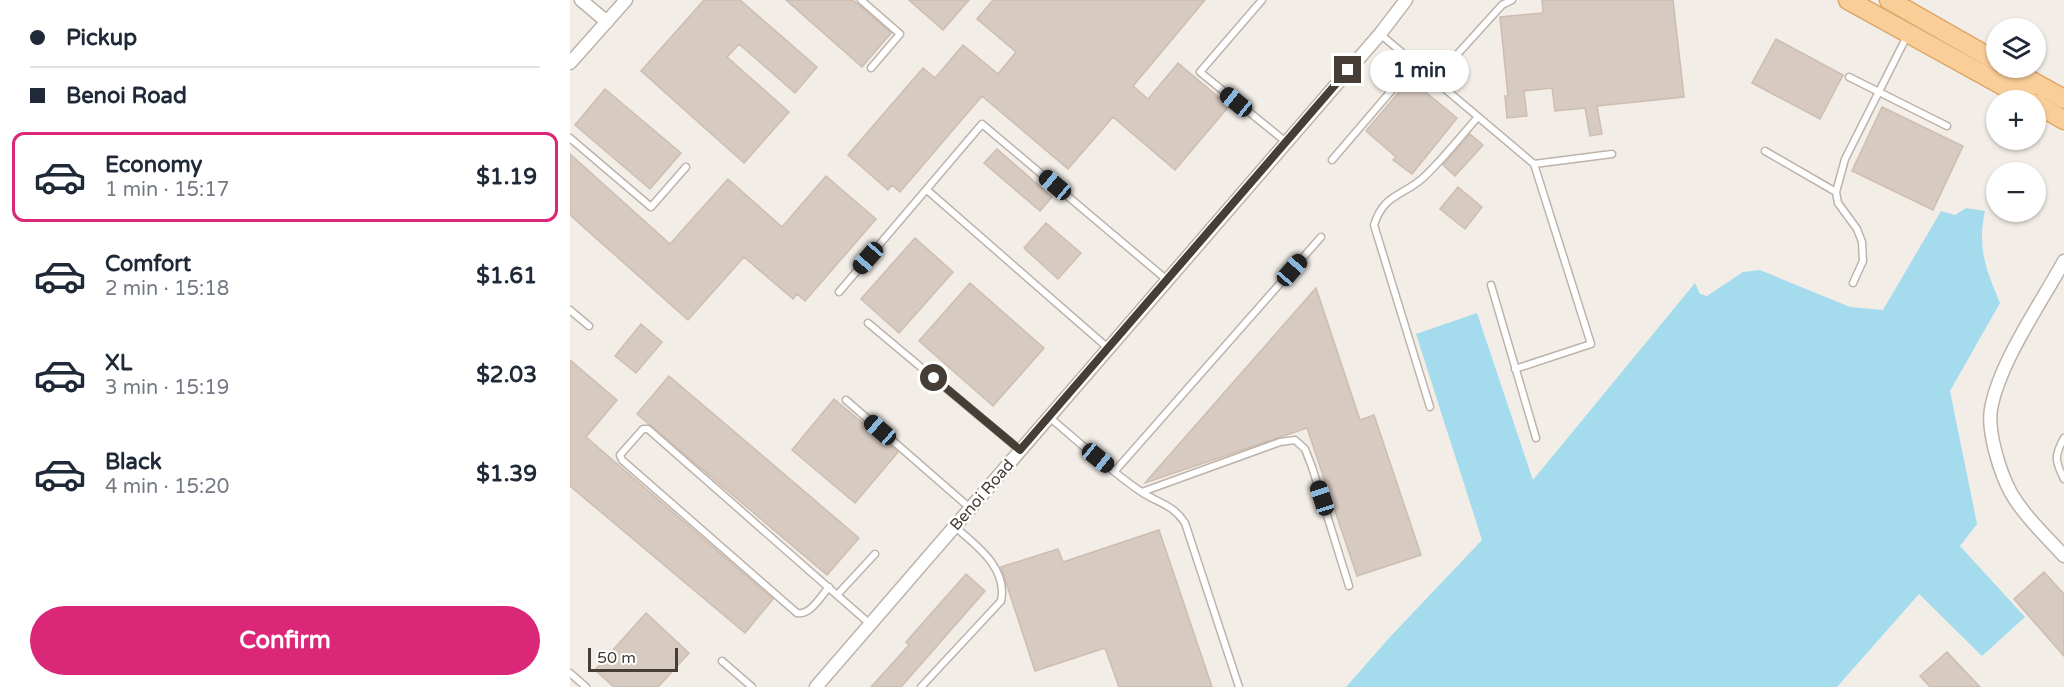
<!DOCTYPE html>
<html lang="en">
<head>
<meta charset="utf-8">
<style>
	:root { --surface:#fff; --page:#f6f6f7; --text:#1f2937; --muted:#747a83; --line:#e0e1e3; --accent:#db2777 }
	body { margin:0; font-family:"Varela Round",sans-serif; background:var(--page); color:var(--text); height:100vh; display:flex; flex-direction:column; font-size:22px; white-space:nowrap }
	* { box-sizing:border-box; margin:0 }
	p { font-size:20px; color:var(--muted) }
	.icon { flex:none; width:33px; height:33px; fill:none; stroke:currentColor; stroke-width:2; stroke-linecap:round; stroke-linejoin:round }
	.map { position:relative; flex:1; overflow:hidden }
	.side { display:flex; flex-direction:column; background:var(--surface); width:570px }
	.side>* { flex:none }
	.top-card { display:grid; align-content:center; height:132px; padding:0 30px; background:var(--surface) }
	.fabs { position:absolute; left:1416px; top:18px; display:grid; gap:12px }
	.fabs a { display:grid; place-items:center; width:60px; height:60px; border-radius:50%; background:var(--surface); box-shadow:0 2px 4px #0004; font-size:30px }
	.scale { position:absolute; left:18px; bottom:15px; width:90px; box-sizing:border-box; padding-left:6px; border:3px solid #453d36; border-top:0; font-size:16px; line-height:21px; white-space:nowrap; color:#453d36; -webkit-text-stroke:4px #fff; paint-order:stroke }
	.end { position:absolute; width:27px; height:27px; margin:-14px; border:8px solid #453d36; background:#fff; box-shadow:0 0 0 3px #fff }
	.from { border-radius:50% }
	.bubble { position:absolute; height:42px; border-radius:21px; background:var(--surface); box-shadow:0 2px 4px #0004; font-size:20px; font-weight:700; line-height:42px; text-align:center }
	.car { position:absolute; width:18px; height:36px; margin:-18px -9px; border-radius:8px; box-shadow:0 0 4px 2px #0007; background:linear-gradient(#222 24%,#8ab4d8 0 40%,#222 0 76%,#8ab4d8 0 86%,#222 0) }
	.top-card b { display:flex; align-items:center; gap:21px; height:57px; font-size:22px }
	.top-card b+b { border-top:2px solid var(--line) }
	.top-card i { width:15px; height:15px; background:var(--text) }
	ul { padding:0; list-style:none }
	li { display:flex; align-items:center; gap:18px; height:90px; margin:0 12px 9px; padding:0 18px; border:3px solid transparent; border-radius:12px }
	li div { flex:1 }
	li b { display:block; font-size:22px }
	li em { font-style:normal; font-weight:700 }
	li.on { border-color:var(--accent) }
	li>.icon { width:54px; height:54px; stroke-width:1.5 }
	.cta { display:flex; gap:12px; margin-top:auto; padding:12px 30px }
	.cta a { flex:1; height:69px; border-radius:36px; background:var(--accent); color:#fff; font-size:24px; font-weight:700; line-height:69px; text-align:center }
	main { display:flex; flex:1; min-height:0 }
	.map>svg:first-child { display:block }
	.water { fill:#a5dced }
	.building { fill:#d7cac0; stroke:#cebdb0; stroke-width:1.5 }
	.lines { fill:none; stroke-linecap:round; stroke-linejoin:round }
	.service-casing { stroke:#beb3aa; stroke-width:9 }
	.minor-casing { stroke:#beb3aa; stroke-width:15 }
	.primary-casing { stroke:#dea769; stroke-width:21 }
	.service { stroke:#fff; stroke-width:6 }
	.minor { stroke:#fff; stroke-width:12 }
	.primary { stroke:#face99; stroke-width:18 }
	.route { stroke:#453d36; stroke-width:8 }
	.labels { text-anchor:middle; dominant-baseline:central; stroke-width:5; stroke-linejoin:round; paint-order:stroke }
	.street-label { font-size:16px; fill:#453d36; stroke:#fff }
</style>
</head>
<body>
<main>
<section class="side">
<div class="top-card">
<b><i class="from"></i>Pickup</b>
<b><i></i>Benoi Road</b>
</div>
<ul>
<li class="on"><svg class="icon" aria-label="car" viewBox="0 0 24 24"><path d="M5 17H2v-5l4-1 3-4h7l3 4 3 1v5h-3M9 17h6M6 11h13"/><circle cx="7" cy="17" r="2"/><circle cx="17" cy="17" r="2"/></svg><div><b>Economy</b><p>1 min · 15:17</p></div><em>$1.19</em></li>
<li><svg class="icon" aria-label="car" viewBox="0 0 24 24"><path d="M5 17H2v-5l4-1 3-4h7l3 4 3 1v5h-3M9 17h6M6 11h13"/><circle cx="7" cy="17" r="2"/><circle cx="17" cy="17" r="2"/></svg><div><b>Comfort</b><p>2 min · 15:18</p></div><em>$1.61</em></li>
<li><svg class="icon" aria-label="car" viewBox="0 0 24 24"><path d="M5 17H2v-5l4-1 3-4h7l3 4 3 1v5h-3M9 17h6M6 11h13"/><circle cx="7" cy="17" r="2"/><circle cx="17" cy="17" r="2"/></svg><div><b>XL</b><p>3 min · 15:19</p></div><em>$2.03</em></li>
<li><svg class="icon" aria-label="car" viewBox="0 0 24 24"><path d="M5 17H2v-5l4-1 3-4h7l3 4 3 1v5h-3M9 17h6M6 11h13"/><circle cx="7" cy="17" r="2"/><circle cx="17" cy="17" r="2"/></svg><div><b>Black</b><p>4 min · 15:20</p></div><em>$1.39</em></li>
</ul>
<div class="cta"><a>Confirm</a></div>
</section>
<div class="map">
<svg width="1494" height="687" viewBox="0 0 1494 687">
	<rect width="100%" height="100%" fill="#f2ede7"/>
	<path class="water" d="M1396,208L1415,211C1407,249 1416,269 1430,303L1380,391L1407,524L1390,546L1455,617L1412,656L1349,594L1267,687H776L820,637L912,540L846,334L907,313L963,480L1125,283L1130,294L1137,296L1173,272L1190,270L1280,307L1313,310L1371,211L1385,215Z"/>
	<path class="building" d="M134,0H170L247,67L225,93L169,44L157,57L219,112L174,163L71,71Z
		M216,0H283L321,33L292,67Z
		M339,0H399L373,30Z
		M423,0H635L563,86L578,99L608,63L659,106L605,170L543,117L498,169L412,96L330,192L322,185L318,190L278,155L353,68L365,78L393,45L428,74L446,52L407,19Z
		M972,0H1103L1114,97L1027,106L1032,134L1020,136L1015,108L985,111L982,88L954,91L957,116L937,118L935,96H938L930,17L973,13Z
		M1206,39L1273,75L1250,119L1182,83Z
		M840,79L887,118L842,174L823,160L826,157L796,131Z
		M35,89L111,153L80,189L5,125Z
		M1312,107L1393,146L1363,210L1282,171Z
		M900,134L913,145L885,176L873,165Z
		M427,149L482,197L470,211L414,163Z
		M0,154L100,244L158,179L212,227L256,176L306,219L235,301L227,294L223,299L174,257L118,320L0,215Z
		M888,187L912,207L895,229L870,209Z
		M476,223L511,253L488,279L454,248Z
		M345,238L383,272L329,333L291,299Z
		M400,283L474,348L423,406L349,341Z
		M746,288L790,420L804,415L851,555L787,576L737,428L575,483Z
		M71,324L92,342L66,373L45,356Z
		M0,360L47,400L16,437L203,599L175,633L0,486Z
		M99,376L289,538L257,575L67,414Z
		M264,399L328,452L285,503L222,450Z
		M589,530L642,687H549L535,648L465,671L431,567L488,549L493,562Z
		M1474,572L1494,594V656L1444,599Z
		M396,574L415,591L331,687H301L339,645L336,642Z
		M76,613L119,653L88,687H44L25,670Z
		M1377,652L1410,687H1360L1350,676Z"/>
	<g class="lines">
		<g class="service-casing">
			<path id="service" d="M291,0L330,34L301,68
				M692,0L630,72L716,142
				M810,34L964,164L1021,344L945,369
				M1279,77L1377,126
				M864,80L932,5L942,0
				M0,138L81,207L116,167
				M1195,151L1266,192
				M762,160L845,63
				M964,164L1042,154
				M357,190L538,348
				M1283,283L1293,261L1292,242L1287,229L1268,203L1266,192L1275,159L1338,34
				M921,285L966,438
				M269,292L412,124L597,280
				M0,310L19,326
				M298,323L450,450
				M276,400L400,508
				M860,407L804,225C814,193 834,196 854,177C873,159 890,137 908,117
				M479,417C509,442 538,469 570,491C587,503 603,504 615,523L669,687
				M1494,438C1484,456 1485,461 1494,479
				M545,471L751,237
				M572,492L710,442L725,440L735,449L742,467L779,586
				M259,587C251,596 240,616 227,613L52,460L50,455L73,429H78L300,624
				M267,595L305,554
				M152,661L182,687
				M0,673L16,687
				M351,687L431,601C438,568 406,545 385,527"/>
		</g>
		<g class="minor-casing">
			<path id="minor" d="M11,0L37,22
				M0,63L56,0
				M1494,261C1471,303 1429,363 1421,409C1417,431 1430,473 1441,493C1455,517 1476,536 1494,556
				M246,687L810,34L836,0"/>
		</g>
		<g class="primary-casing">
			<path id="primary" d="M1278,0L1459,100
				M1319,0L1426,61
				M1438,68L1494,99
				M1466,104L1494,120"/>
		</g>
		<use href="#service" class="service"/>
		<use href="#minor" class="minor"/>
		<use href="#primary" class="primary"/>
	</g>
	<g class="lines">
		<path class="route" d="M364,378L450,450L778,70"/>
	</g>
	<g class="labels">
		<g class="street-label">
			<text transform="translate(412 495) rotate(-49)">Benoi Road</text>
		</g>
	</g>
</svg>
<div class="fabs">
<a><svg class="icon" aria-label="layers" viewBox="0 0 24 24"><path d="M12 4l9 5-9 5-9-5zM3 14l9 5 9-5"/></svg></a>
<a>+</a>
<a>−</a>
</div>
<div class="scale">50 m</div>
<i class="end from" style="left:364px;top:378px"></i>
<i class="end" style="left:778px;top:70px"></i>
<div class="bubble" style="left:800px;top:50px;width:99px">1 min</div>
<i class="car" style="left:666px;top:102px;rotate:309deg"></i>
<i class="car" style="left:485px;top:185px;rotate:310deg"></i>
<i class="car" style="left:298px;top:258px;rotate:221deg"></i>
<i class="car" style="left:722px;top:270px;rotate:41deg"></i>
<i class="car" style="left:310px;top:430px;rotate:311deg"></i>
<i class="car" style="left:528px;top:458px;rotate:129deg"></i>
<i class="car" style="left:752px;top:498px;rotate:342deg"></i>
</div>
</main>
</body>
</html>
